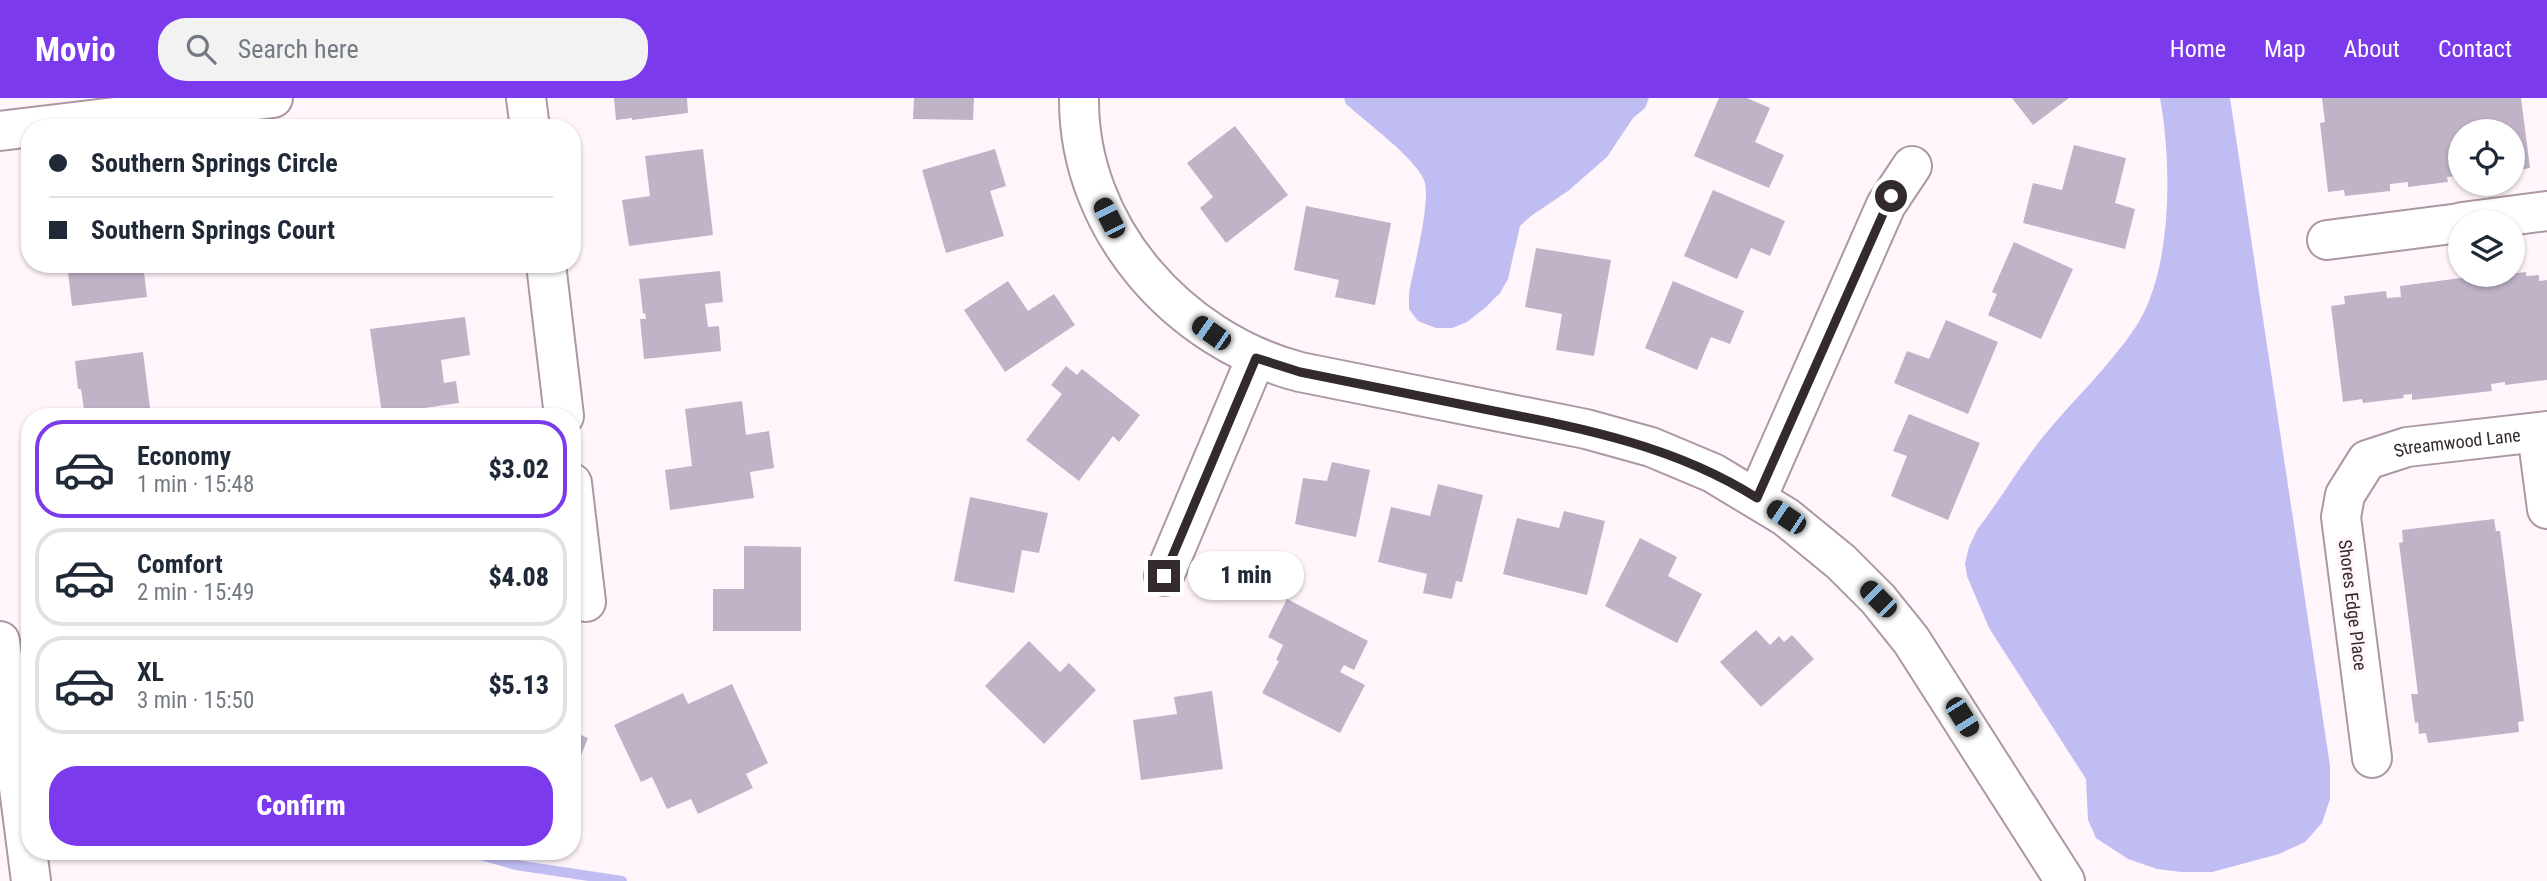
<!DOCTYPE html>
<html lang="en">
<head>
<meta charset="utf-8">
<style>
	:root { --surface:#fff; --page:#f2f2f3; --text:#1f2937; --muted:#747a83; --line:#e0e1e3; --accent:#7c3aed }
	body { margin:0; font-family:"Roboto Condensed",sans-serif; background:var(--page); color:var(--text); height:100vh; display:flex; flex-direction:column; font-size:26px; white-space:nowrap }
	* { box-sizing:border-box; margin:0 }
	p { font-size:23px; color:var(--muted) }
	.icon { flex:none; width:38px; height:38px; fill:none; stroke:currentColor; stroke-width:2; stroke-linecap:round; stroke-linejoin:round }
	.map { position:relative; flex:1; overflow:hidden }
	.panel { position:absolute; left:21px; top:310px; width:560px; height:452px; display:flex; flex-direction:column; background:var(--surface); border-radius:28px; box-shadow:0 2px 5px #0004 }
	.panel>* { flex:none }
	.hud { position:absolute; left:21px; top:21px; width:560px; height:154px; border-radius:28px; box-shadow:0 2px 5px #0004; display:grid; align-content:center; height:154px; padding:0 28px; background:var(--surface) }
	.tools { position:absolute; left:2448px; top:21px; display:grid; gap:14px }
	.tools a { display:grid; place-items:center; width:77px; height:77px; border-radius:50%; background:var(--surface); box-shadow:0 2px 5px #0004; font-size:35px }
	.end { position:absolute; width:32px; height:32px; margin:-16px; border:9px solid #332a2f; background:#fff; box-shadow:0 0 0 4px #fff }
	.from { border-radius:50% }
	.bubble { position:absolute; height:49px; border-radius:24px; background:var(--surface); box-shadow:0 2px 5px #0004; font-size:23px; font-weight:800; line-height:49px; text-align:center }
	.car { position:absolute; width:21px; height:42px; margin:-21px -10px; border-radius:9px; box-shadow:0 0 5px 2px #0007; background:linear-gradient(#222 24%,#8ab4d8 0 40%,#222 0 76%,#8ab4d8 0 86%,#222 0) }
	.hud b { display:flex; align-items:center; gap:24px; height:66px; font-size:26px }
	.hud b+b { border-top:2px solid var(--line) }
	.hud i { width:18px; height:18px; background:var(--text) }
	ul { padding:12px 0 0; list-style:none }
	li { display:flex; align-items:center; gap:21px; height:98px; margin:0 14px 10px; padding:0 14px; border:4px solid var(--line); border-radius:28px }
	li div { flex:1 }
	li b { display:block; font-size:26px }
	li em { font-style:normal; font-weight:800 }
	li.selected { border-color:var(--accent) }
	li>.icon { width:63px; height:63px; stroke-width:1.5 }
	.primary-button { display:flex; gap:14px; margin-top:auto; padding:14px 28px }
	.primary-button a { flex:1; height:80px; border-radius:28px; background:var(--accent); color:#fff; font-size:28px; font-weight:800; line-height:80px; text-align:center }
	header { display:flex; align-items:center; gap:42px; box-sizing:border-box; height:98px; padding:0 35px; background:var(--accent); color:#fff }
	header strong { font-size:33px }
	nav { display:flex; gap:38px; margin-inline-start:auto; font-size:24px }
	.search { width:490px; height:63px; background:var(--page); display:flex; align-items:center; gap:18px; box-sizing:border-box; padding:0 24px; border-radius:28px; color:var(--muted); font-size:26px }
	.map>svg:first-child { display:block }
	.water { fill:#c0bdf3 }
	.lines { fill:none; stroke-linecap:round; stroke-linejoin:round }
	.stream { stroke:#c0bdf3; stroke-width:10 }
	.building { fill:#c0b3c8 }
	.minor-casing { stroke:#ad97a4; stroke-width:42 }
	.minor { stroke:#fff; stroke-width:38 }
	.route { stroke:#332a2f; stroke-width:9 }
	.labels { text-anchor:middle; dominant-baseline:central; stroke-width:7; stroke-linejoin:round; paint-order:stroke }
	.street-label { font-size:18px; fill:#332a2f; stroke:#fff5fb }
</style>
</head>
<body>
<header>
<strong>Movio</strong>
<div class="search"><svg class="icon" aria-label="search" viewBox="0 0 24 24"><circle cx="10" cy="10" r="6"/><path d="M15 15l6 6"/></svg>Search here</div>
<nav><a>Home</a><a>Map</a><a>About</a><a>Contact</a></nav>
</header>
<div class="map">
<svg width="2547" height="783" viewBox="0 0 2547 783">
	<rect width="100%" height="100%" fill="#fff5fb"/>
	<path class="water" d="M1344,0H1649L1645,10L1633,20L1607,59L1568,93L1531,118L1520,128L1508,181L1500,195L1486,209L1467,224L1452,230H1436L1418,223L1409,211V195C1413,172 1432,101 1424,82C1414,59 1366,24 1346,6Z
		M2160,0H2230L2330,668V701L2322,725L2305,744L2279,756L2212,774H2182L2157,771L2128,761L2096,740L2088,722L2086,681L1989,530L1967,478L1965,465L1969,449L1977,432C2000,402 2019,369 2042,340C2072,303 2108,270 2135,230C2173,174 2172,65 2160,0Z"/>
	<g class="lines">
		<path class="stream" d="M463,752L516,767L622,783"/>
	</g>
	<path class="building" d="M614,0H687L688,15L632,22V20L616,22Z
		M914,0H974L973,22L913,21Z
		M1719,0H1747L1770,10L1755,44L1784,57L1769,90L1694,58Z
		M2012,0H2069L2033,27Z
		M2322,0H2521L2530,70L2518,72V78H2513V33H2460V78L2447,79L2448,84L2408,89V84L2390,86V93L2345,98L2344,92L2328,94L2320,25L2325,24Z
		M1235,28L1288,97L1226,145L1200,110L1213,99L1187,65Z
		M2074,47L2126,60L2115,105L2135,111L2125,151L2023,125L2033,85L2062,92Z
		M703,51L713,137L629,148L622,102L650,98L645,58Z
		M995,51L1006,88L990,93L1004,138L946,155L922,72Z
		M1713,92L1785,123L1770,158L1751,150L1737,181L1684,158Z
		M1306,108L1391,125L1375,207L1335,199L1339,182L1294,172Z
		M2014,144L2073,171L2041,241L1988,217L1997,196L1992,194Z
		M1536,150L1611,162L1594,258L1556,252L1562,216L1525,209Z
		M67,166H143L147,199L72,208Z
		M720,173L723,204L705,206L708,229L719,228L721,253L644,261L640,221H646L645,215L643,216L639,181Z
		M2526,174V178L2539,177V183L2547,182V282L2505,287V284L2491,286L2492,293L2412,302V296L2403,297L2404,300L2363,305L2362,301L2343,304L2331,208L2345,206L2344,198L2386,193L2387,200L2401,199L2400,188L2476,178L2477,187L2493,186L2492,178Z
		M1008,183L1028,213L1054,196L1075,227L1005,274L964,212Z
		M1673,183L1744,213L1730,246L1711,239L1697,272L1645,250Z
		M465,219L470,257L441,262L444,285L456,283L459,305L382,316L370,231Z
		M1946,222L1998,244L1968,316L1894,285L1907,253L1929,261Z
		M143,254L151,318H85L81,291H78L75,263Z
		M1066,268L1077,277L1082,271L1140,317L1119,344L1113,338L1079,383L1026,342L1062,296L1051,287Z
		M742,303L746,337L769,333L774,370L750,374L754,400L670,412L665,372L692,368L685,311Z
		M1909,316L1980,345L1948,422L1891,398L1907,358L1893,353Z
		M1332,364L1370,372L1356,439L1295,426L1303,380L1327,383Z
		M1438,386L1483,397L1462,484L1456,483L1452,501L1423,495L1427,476L1378,464L1391,409L1430,418Z
		M970,399L1048,415L1039,455L1022,452L1014,495L954,483Z
		M1564,413L1605,423L1587,497L1503,476L1517,420L1559,430Z
		M2494,421L2496,433H2500L2524,623L2518,624L2519,634L2428,645L2426,635L2419,636L2418,624L2415,625L2411,596H2418L2399,445L2403,444L2402,432Z
		M1640,440L1677,459L1668,478L1702,496L1677,545L1605,508Z
		M744,448L801,449V533H713V491H744Z
		M1287,501L1368,543L1354,572L1344,567L1340,574L1365,587L1340,635L1262,595L1279,563L1276,562L1283,547L1268,539Z
		M1756,532L1770,547L1779,538L1784,544L1792,537L1814,561L1761,609L1720,564Z
		M1029,543L1060,574L1069,565L1096,592L1044,646L985,588Z
		M732,586L768,665L746,676L753,690L698,716L691,701L667,711L652,679L641,684L614,627L683,595L688,606Z
		M1212,593L1223,671L1141,682L1133,622L1177,616L1174,599Z
		M572,633L588,640L572,680Z"/>
	<g class="lines">
		<g class="minor-casing">
			<g id="minor">
				<path d="M526,0L530,30"/>
				<path d="M1079,0C1078,130 1178,242 1300,274L1586,331L1651,349L1713,375L1786,419L1841,464L1878,501L1911,542L2065,783"/>
				<path d="M0,33L273,0"/>
				<path d="M2462,124L2547,113"/>
				<path d="M2327,142L2460,125"/>
				<path d="M546,166L564,318"/>
				<path d="M2537,335L2547,411"/>
				<path d="M572,385L586,504"/>
				<path d="M1757,400L1886,107L1912,68"/>
				<path d="M1164,478L1256,260"/>
				<path d="M0,543L31,783"/>
				<path id="s1" d="M2372,660L2341,419L2345,397L2367,362L2407,349L2547,333"/>
			</g>
		</g>
		<use href="#minor" class="minor"/>
	</g>
	<g class="lines">
		<path class="route" d="M1164,478L1256,260L1300,274C1364,287 1429,300 1494,313C1586,331 1677,349 1757,400L1891,98"/>
	</g>
	<g class="labels">
		<g class="street-label">
			<text stroke="none"><textPath href="#s1" startOffset="399">Streamwood Lane</textPath></text>
			<text transform="translate(2353 507) rotate(83)">Shores Edge Place</text>
		</g>
	</g>
</svg>
<div class="tools">
<a><svg class="icon" aria-label="locate" viewBox="0 0 24 24"><circle cx="12" cy="12" r="6"/><path d="M12 2v4M12 18v4M2 12h4M18 12h4"/></svg></a>
<a><svg class="icon" aria-label="layers" viewBox="0 0 24 24"><path d="M12 4l9 5-9 5-9-5zM3 14l9 5 9-5"/></svg></a>
</div>
<i class="end from" style="left:1891px;top:98px"></i>
<i class="end" style="left:1164px;top:478px"></i>
<div class="bubble" style="left:1188px;top:453px;width:116px">1 min</div>
<i class="car" style="left:1109px;top:120px;rotate:333deg"></i>
<i class="car" style="left:1211px;top:235px;rotate:305deg"></i>
<i class="car" style="left:1786px;top:419px;rotate:304deg"></i>
<i class="car" style="left:1878px;top:501px;rotate:315deg"></i>
<i class="car" style="left:1962px;top:619px;rotate:148deg"></i>
<div class="hud">
<b><i class="from"></i>Southern Springs Circle</b>
<b><i></i>Southern Springs Court</b>
</div>
<section class="panel">
<ul>
<li class="selected"><svg class="icon" aria-label="car" viewBox="0 0 24 24"><path d="M5 17H2v-5l4-1 3-4h7l3 4 3 1v5h-3M9 17h6M6 11h13"/><circle cx="7" cy="17" r="2"/><circle cx="17" cy="17" r="2"/></svg><div><b>Economy</b><p>1 min · 15:48</p></div><em>$3.02</em></li>
<li><svg class="icon" aria-label="car" viewBox="0 0 24 24"><path d="M5 17H2v-5l4-1 3-4h7l3 4 3 1v5h-3M9 17h6M6 11h13"/><circle cx="7" cy="17" r="2"/><circle cx="17" cy="17" r="2"/></svg><div><b>Comfort</b><p>2 min · 15:49</p></div><em>$4.08</em></li>
<li><svg class="icon" aria-label="car" viewBox="0 0 24 24"><path d="M5 17H2v-5l4-1 3-4h7l3 4 3 1v5h-3M9 17h6M6 11h13"/><circle cx="7" cy="17" r="2"/><circle cx="17" cy="17" r="2"/></svg><div><b>XL</b><p>3 min · 15:50</p></div><em>$5.13</em></li>
</ul>
<div class="primary-button"><a>Confirm</a></div>
</section>
</div>
</body>
</html>
